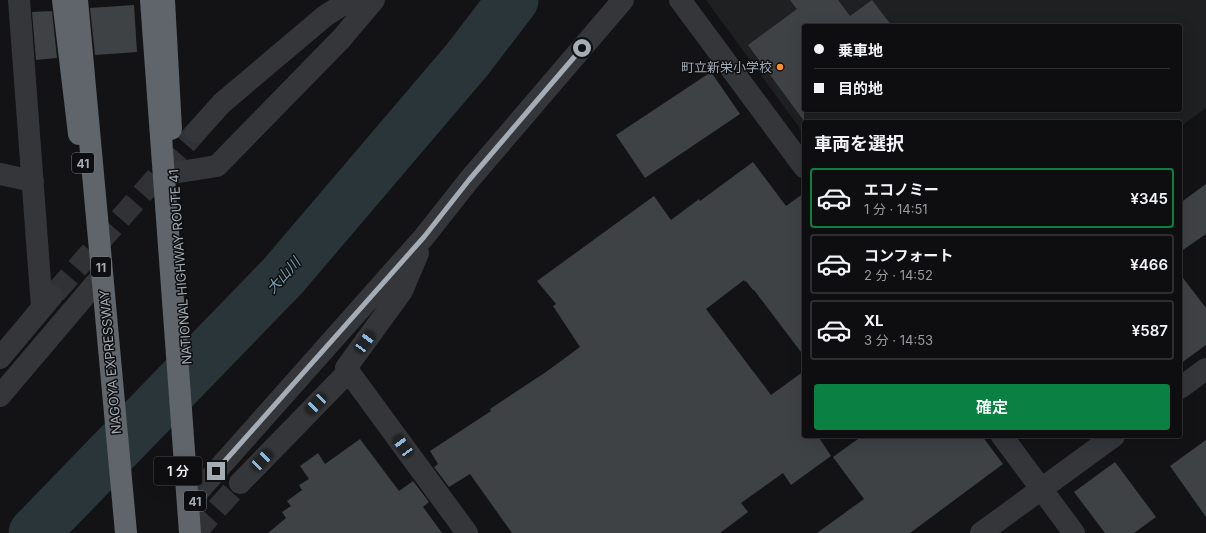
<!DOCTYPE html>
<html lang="ja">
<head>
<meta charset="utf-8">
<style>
	:root { --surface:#0e0e10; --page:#1c1c1e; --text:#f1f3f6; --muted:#9b9c9f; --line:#2e2e30; --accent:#0b8043 }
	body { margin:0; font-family:Inter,"Noto Sans JP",sans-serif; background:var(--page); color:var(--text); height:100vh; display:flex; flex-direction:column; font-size:15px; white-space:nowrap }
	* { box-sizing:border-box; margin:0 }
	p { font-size:13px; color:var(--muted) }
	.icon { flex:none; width:22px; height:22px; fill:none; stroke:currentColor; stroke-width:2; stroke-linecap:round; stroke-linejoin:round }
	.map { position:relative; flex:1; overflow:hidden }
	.details { position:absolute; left:802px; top:120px; width:380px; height:318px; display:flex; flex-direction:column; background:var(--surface); border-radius:4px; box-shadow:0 4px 16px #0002,0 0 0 1px var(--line) }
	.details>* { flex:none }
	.guide { position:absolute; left:802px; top:24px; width:380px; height:88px; border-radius:4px; box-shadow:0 4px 16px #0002,0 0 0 1px var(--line); display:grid; align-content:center; height:88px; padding:0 12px; background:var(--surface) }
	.end { position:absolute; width:18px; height:18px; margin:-9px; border:5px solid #a4adb6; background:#111; box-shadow:0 0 0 2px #111 }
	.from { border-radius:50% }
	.bubble { position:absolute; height:28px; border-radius:4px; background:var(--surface); box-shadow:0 4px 16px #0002,0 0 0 1px var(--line); font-size:13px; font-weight:600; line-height:28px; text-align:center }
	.car { position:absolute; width:12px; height:24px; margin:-12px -6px; border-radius:5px; box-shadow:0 0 3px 1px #0007; background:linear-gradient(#222 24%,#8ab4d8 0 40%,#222 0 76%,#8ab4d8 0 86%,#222 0) }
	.guide b { display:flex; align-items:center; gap:14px; height:38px; font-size:15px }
	.guide b+b { border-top:1px solid var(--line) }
	.guide i { width:10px; height:10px; background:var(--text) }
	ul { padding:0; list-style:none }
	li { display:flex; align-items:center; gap:12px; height:60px; margin:0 8px 6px; padding:0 4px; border:2px solid var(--line); border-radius:4px }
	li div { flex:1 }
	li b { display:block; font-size:15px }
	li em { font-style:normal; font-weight:600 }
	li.active { border-color:var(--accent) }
	li>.icon { width:36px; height:36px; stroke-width:1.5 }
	h2 { padding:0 12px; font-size:18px; line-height:48px }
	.action { display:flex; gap:8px; margin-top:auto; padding:8px 12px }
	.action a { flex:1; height:46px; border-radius:4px; background:var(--accent); color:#fff; font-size:16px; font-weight:600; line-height:46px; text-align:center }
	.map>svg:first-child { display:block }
	.built { fill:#1f2022; fill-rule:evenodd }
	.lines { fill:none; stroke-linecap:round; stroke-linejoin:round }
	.river { stroke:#293539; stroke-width:51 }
	.building { fill:#3f4245 }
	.street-tunnel { stroke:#303235; stroke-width:22; stroke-dasharray:22 11; stroke-linecap:butt }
	.street { stroke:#34363a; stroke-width:22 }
	.highway { stroke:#60656b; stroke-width:22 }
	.highway-bridge { stroke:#60656b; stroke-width:22 }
	.route { stroke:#a4adb6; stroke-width:5 }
	.poi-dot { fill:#fd8f24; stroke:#0e0e10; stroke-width:1.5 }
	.labels { text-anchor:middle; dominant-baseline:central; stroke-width:3; stroke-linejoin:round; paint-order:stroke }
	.shield { fill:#0e0e10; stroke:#777d84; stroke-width:1 }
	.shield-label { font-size:12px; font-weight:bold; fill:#a4adb6 }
	.poi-label { font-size:13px; fill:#a4adb6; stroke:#0e0e10; text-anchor:end }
	.street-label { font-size:13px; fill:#a4adb6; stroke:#0e0e10 }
	.water-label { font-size:14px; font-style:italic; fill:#78a2b4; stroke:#0e0e10 }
</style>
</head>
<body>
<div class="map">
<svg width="1206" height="533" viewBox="0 0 1206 533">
	<rect width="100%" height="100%" fill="#131315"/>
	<path class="built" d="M706,0H1206V108L1180,127V122H804V134ZM804,26H1180V110H804Z"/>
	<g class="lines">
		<path class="river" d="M34,533L283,276L467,60L513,0"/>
	</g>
	<path class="building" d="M790,0H838L850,16L872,0L892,26H804V121L748,45L797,9Z
		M134,5L137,52L95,55L90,8Z
		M52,11L57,58L36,60L32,12Z
		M711,72L740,114L645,178L616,135Z
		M753,162L786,206L804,193V356L754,290H753L746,281L745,282L744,280L706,309L771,395L804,371V436H818L831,456L791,485L783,473L741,503L748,512L720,533H512L470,474L449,487L434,467L438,464L430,451L491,411L490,409L546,372L580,347L553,306L556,304L537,281L654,196L671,220L699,199L700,201Z
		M1206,184V234L1180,252V203Z
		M1180,274L1206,308V345L1180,364Z
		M862,436H982L1003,464L910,533H817L864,499L833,457Z
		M360,439L399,491L413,481L429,502L423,507L442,533H268L286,518L282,512L291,506L287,501L302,490L299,485L309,479L300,466L318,453L325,464Z
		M1206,440V517L1170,466Z
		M1115,462L1156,517L1134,533H1105L1074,492Z"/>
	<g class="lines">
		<path class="street-tunnel" d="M55,293L196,132
			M195,533L240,483"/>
		<path class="street" d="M19,0L42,308
			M680,0L804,167
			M196,132L222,103L325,16L350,0
			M173,173L217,166L341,39L374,0
			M0,174L33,181
			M418,253L402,291L346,368L467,533
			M0,358L52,296
			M1180,388L1206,369
			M0,396L95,284
			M1002,436L1074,533
			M240,483L349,371
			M195,495L424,237L469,180L623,0
			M981,533L1114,436"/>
		<path class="highway" d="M63,0L79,134
			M164,0L171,129"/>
		<path class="highway-bridge" d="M77,0L126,533
			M151,0L190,533"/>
	</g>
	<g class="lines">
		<path class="route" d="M216,471L424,237L469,180L582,48"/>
	</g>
	<circle class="poi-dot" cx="780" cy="67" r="4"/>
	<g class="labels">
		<g class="shield">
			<rect x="72" y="153" width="22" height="20" rx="3"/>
			<rect x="91" y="257" width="20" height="20" rx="3"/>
			<rect x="184" y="491" width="22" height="20" rx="3"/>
		</g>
		<g class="shield-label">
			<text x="83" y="163">41</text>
			<text x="101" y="267">11</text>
			<text x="195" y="501">41</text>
		</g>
		<g class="poi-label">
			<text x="772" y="67">町立新栄小学校</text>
		</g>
		<g class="street-label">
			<text transform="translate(180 267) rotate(-94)">NATIONAL HIGHWAY ROUTE 41</text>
			<text transform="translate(110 362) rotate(-95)">NAGOYA EXPRESSWAY</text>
		</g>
		<g class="water-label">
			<text transform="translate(283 275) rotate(-48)">大山川</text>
		</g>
	</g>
</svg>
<i class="end from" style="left:582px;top:48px"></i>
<i class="end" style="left:216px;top:471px"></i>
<div class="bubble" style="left:154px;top:457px;width:48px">1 分</div>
<i class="car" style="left:365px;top:342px;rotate:36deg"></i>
<i class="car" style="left:316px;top:404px;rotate:224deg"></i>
<i class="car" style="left:403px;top:446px;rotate:324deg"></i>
<i class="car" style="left:262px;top:460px;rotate:44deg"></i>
<div class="guide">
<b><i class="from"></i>乗車地</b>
<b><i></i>目的地</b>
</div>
<section class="details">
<h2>車両を選択</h2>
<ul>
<li class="active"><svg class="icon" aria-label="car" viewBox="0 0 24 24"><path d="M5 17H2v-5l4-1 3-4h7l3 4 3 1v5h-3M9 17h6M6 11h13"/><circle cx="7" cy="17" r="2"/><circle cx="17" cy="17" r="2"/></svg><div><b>エコノミー</b><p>1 分 · 14:51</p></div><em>¥345</em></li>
<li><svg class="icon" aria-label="car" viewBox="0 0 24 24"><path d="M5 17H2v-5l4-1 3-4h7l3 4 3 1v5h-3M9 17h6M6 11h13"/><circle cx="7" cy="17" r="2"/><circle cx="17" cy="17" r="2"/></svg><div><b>コンフォート</b><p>2 分 · 14:52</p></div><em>¥466</em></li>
<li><svg class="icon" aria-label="car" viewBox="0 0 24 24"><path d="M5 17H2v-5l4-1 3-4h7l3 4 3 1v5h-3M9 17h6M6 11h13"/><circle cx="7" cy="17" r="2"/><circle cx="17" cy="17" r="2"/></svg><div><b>XL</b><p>3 分 · 14:53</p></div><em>¥587</em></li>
</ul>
<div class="action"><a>確定</a></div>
</section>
</div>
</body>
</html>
